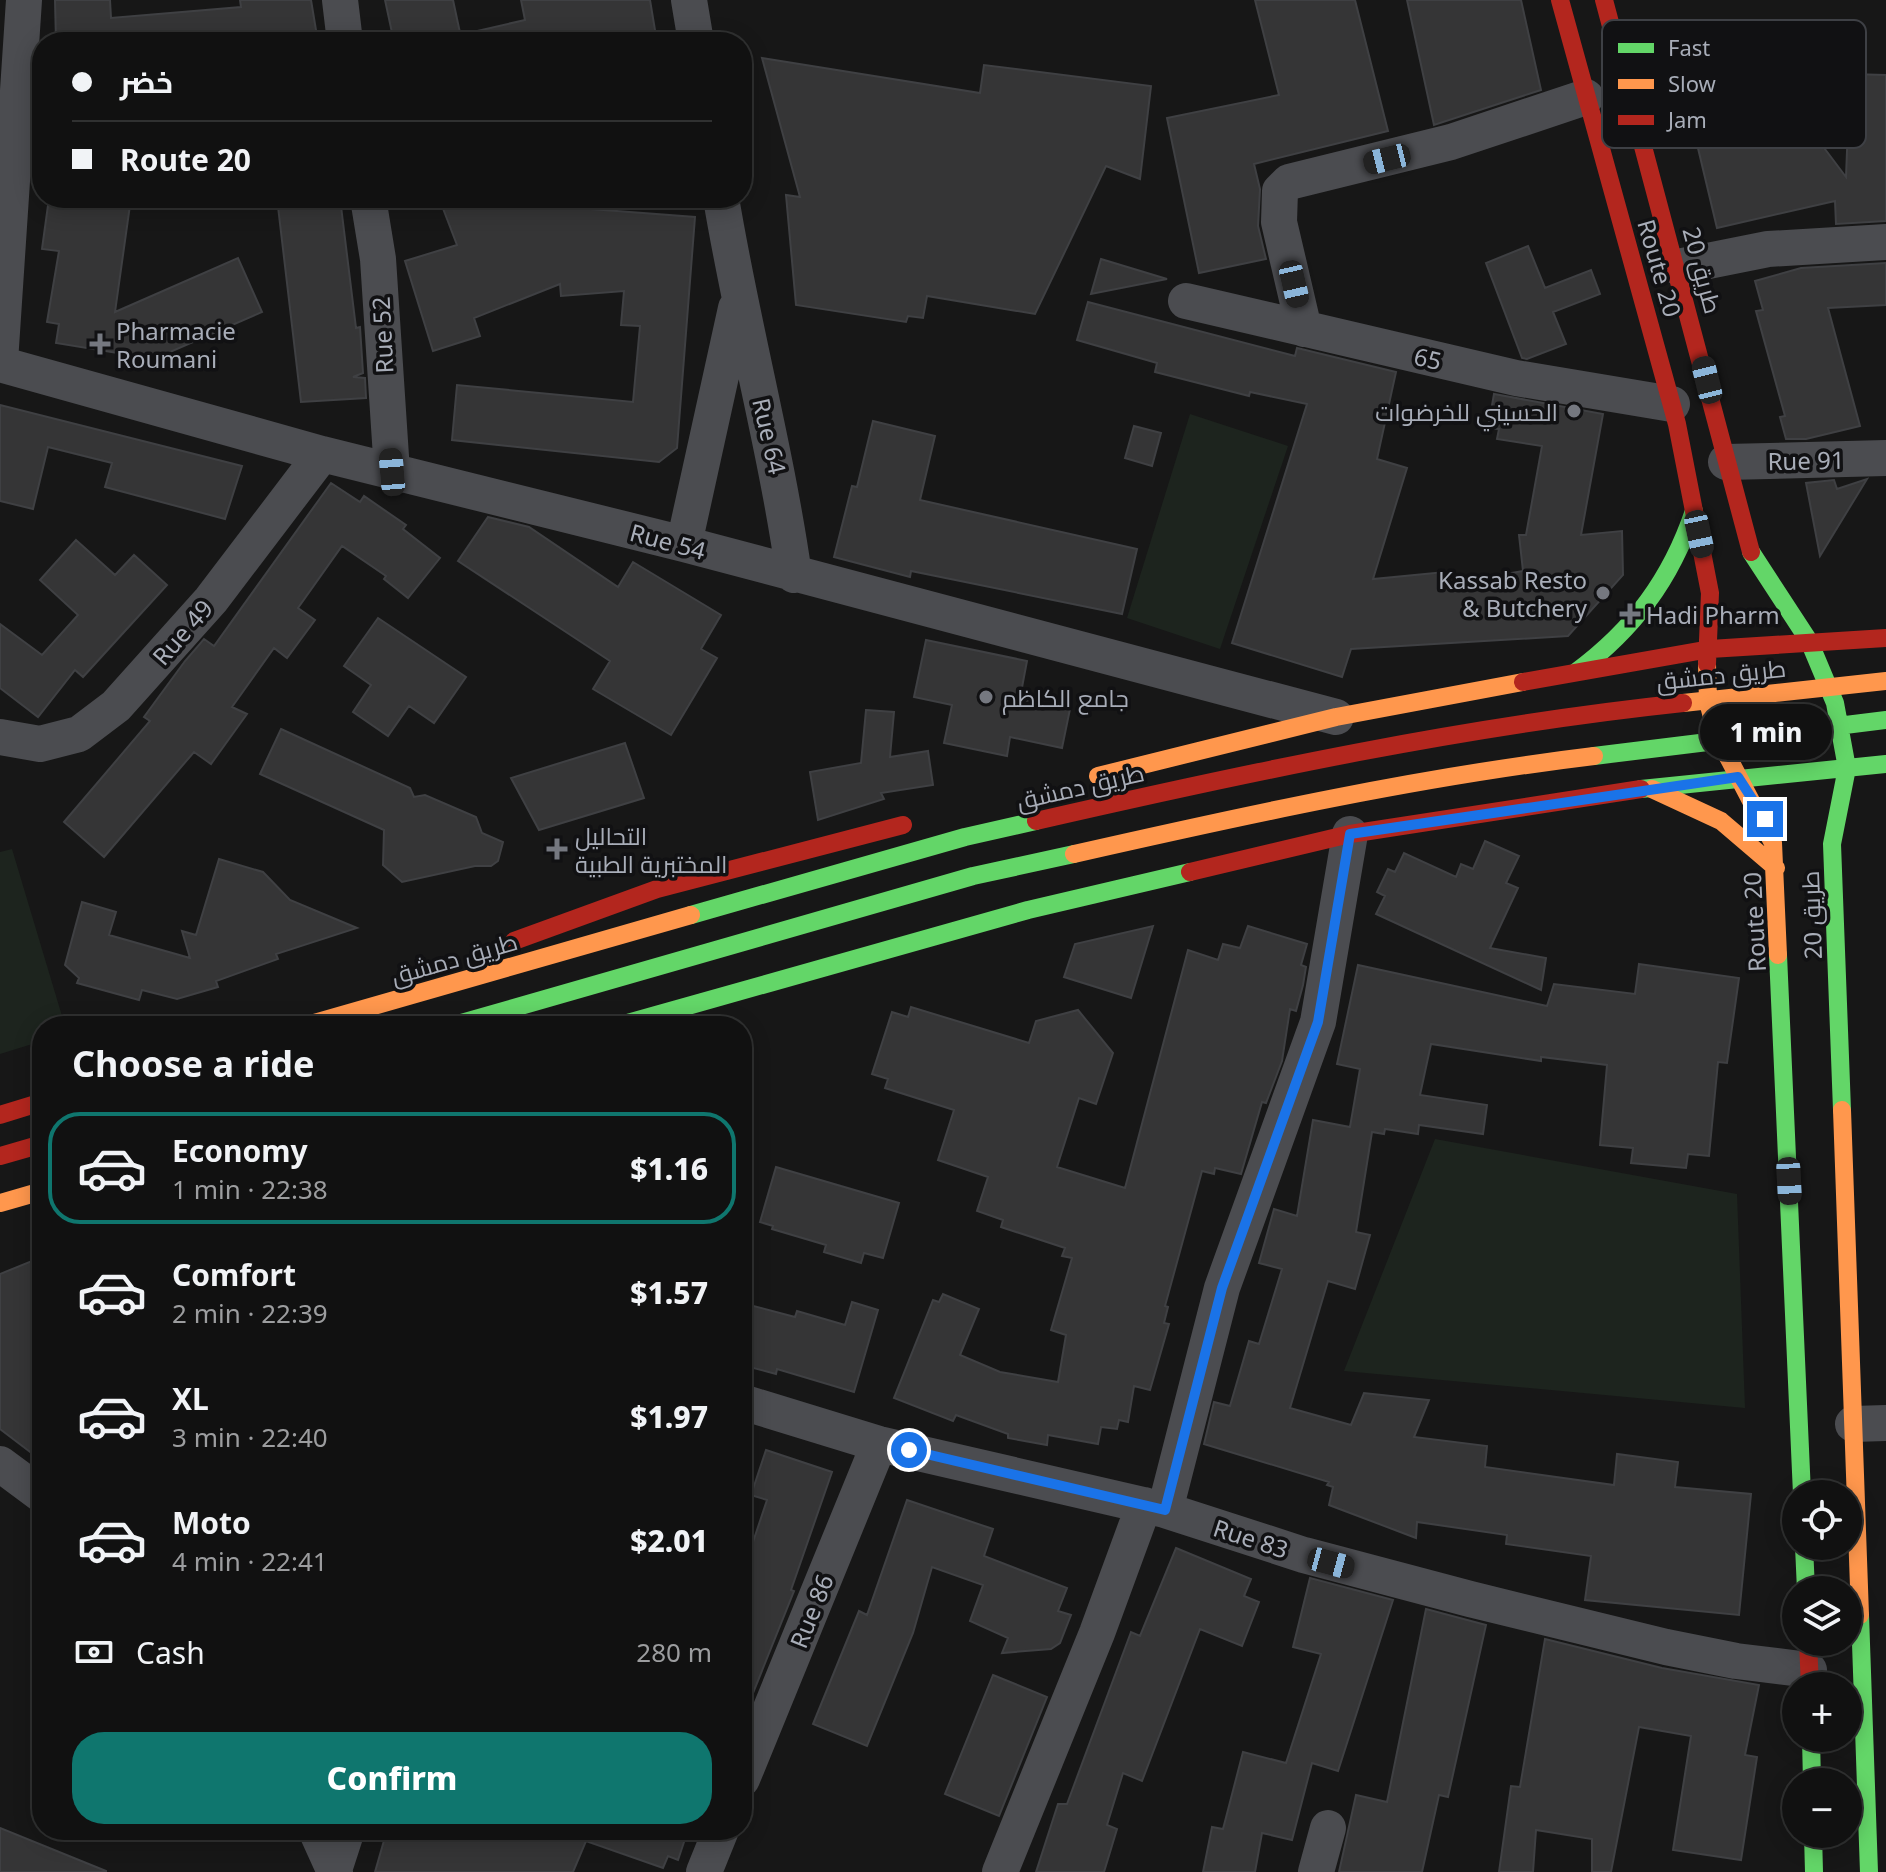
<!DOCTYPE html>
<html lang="en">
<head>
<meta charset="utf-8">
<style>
	:root { --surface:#111; --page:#1e1f1f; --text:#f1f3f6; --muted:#9c9d9f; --line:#303131; --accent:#0f766e }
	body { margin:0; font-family:"Noto Sans",Cairo,sans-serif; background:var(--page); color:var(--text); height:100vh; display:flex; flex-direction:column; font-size:30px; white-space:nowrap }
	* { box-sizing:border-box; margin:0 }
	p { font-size:26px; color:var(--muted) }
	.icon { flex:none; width:44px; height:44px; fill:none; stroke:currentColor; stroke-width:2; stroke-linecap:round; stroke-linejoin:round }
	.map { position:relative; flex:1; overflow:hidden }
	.sheet { position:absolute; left:32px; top:1016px; width:720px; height:824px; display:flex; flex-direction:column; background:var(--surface); border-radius:32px; box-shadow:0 4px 20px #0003,0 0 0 2px var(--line) }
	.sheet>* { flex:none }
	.top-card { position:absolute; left:32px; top:32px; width:720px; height:176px; border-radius:32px; box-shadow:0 4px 20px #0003,0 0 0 2px var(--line); display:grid; align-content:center; height:176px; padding:0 40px; background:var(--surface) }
	.fabs { position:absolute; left:1782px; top:1480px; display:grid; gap:16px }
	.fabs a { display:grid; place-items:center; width:80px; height:80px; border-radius:50%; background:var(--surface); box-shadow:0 4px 20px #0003,0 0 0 2px var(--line); font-size:40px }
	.end { position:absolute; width:36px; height:36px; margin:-18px; border:10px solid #1a73e8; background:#fff; box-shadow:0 0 0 4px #fff }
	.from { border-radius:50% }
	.bubble { position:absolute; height:56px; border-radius:28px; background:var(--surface); box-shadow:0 4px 20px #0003,0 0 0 2px var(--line); font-size:26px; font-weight:800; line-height:56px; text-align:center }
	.car { position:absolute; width:24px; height:48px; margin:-24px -12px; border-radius:10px; box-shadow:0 0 6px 2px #0007; background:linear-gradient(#222 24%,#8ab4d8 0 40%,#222 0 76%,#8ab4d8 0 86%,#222 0) }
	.top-card b { display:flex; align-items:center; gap:28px; height:76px; font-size:30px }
	.top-card b+b { border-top:2px solid var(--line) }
	.top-card i { width:20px; height:20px; background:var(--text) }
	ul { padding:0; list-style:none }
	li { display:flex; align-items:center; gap:24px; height:112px; margin:0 16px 12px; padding:0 24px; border:4px solid transparent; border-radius:32px }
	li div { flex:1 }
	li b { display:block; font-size:30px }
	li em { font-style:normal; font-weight:800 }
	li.active { border-color:var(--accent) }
	li>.icon { width:72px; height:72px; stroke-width:1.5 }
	h2 { padding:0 40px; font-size:36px; line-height:96px }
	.pay { display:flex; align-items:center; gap:20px; height:88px; padding:0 40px; font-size:30px }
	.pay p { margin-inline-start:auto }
	.action { display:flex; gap:16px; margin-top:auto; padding:16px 40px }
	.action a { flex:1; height:92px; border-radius:32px; background:var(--accent); color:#fff; font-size:32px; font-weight:800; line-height:92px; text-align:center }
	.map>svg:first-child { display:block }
	.green { fill:#1d241e }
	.building { fill:#353536; stroke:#3f4043; stroke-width:2 }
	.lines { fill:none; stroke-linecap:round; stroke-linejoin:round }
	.street { stroke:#4b4c50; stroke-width:36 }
	.fast { stroke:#63d668; stroke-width:18 }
	.slow { stroke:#ff974d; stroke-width:18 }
	.jam { stroke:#b3261e; stroke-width:18 }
	.route { stroke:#1a73e8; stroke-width:10 }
	.poi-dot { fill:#757880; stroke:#111113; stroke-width:3 }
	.labels { text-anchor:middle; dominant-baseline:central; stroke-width:7; stroke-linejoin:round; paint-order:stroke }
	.street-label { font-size:24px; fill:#a8adb8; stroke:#111113 }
	.poi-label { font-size:24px; fill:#a8adb8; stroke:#111113; text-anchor:start }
	.key { fill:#111113; stroke:#3e4045; stroke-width:2 }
	.key-label { font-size:22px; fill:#a8adb8 }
</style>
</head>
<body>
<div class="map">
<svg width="1886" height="1872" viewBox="0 0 1886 1872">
	<rect width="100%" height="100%" fill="#171717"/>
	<path class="green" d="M1190,414L1288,446L1220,649L1127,618Z
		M12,849L65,1026H42V1041L0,1054V852Z
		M1435,1139L1737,1194L1745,1408L1344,1371Z"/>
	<path class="building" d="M55,0H110L111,18L241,7L240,0H311L318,42H56Z
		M385,0H453L462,42H394Z
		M521,0H650L657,42H478L477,31L525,20Z
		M1255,0H1355L1388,131L1254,164L1260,189L1258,226L1266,259L1199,273L1167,118L1279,95Z
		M1407,0H1521L1541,90L1434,125Z
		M762,58L980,93L984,65L1151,86L1140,179L1106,166L1035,314L927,296L923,318L908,316L906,322L796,305L786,195L800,197Z
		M1761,64L1846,177L1850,74L1886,75V221L1836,224L1835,201L1717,228L1692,123L1664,129L1649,72Z
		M49,198H131L115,312L238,258L262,312L154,359L56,343L59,324L47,322L59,251L42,249Z
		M277,198H340L356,328L360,327L363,373L353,377L365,378L366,398L301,402Z
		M439,198H497L498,202L695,217L677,448L659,462L452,440L457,385L633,402L640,326L621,325L624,291L561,296L560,284L474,318L480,336L433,351L405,261L457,245Z
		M1528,246L1545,288L1591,270L1600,294L1553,312L1566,344L1527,359L1522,358L1486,263Z
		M1101,259L1167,279L1091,294Z
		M1886,263V305L1828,308L1860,426L1806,439H1786L1780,417L1785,416L1756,311L1763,310L1755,281L1801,268Z
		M1088,302L1295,356L1297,348L1396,372L1377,459L1407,468L1373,579L1445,572L1449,584L1523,571L1519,535H1526L1542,446L1497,439L1499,429L1488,428L1494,394L1603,414L1581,535L1622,531L1623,575L1568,636L1351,649L1342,677L1232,643L1307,404L1250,392L1249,396L1155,372L1157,363L1077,340Z
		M0,405L242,466L225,519L105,487L112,463L48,447L33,509L0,501Z
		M873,421L935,436L920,500L1137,549L1122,614L911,571L910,577L834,557L852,486L857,487Z
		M1134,426L1161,433L1152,466L1125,458Z
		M1867,479L1820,556L1806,483L1834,480L1837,489Z
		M331,483L360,502L364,496L406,525L403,529L440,558L408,598L384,579L386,576L342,546L298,608L315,620L287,658L274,648L232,707L247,714L211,764L194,752L104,857L64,822L150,721L144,717L185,661L204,639L214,646Z
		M488,517L529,527L618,587L633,562L721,615L701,649L717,658L671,735L593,689L610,661L458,561Z
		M76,540L115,575L134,555L167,585L83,677L75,670L38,717L0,688V624L42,655L78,615L40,580Z
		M378,618L466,677L434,723L409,706L388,736L353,712L371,685L344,666Z
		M926,640L1027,661L1020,698L1070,709L1062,748L1010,737L1007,756L944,743L952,705L914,697Z
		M866,710L894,712L890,757L928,751L933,785L881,793L884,799L818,820L810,772L861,763Z
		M281,729L410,788L414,797L425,795L476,817L482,833L503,842L498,861L491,866H475L402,882L383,865L384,830L260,774Z
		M625,743L644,798L539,830L511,778Z
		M1485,841L1519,856L1506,883L1518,888L1490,948L1546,958L1541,990L1376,914L1385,896L1377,892L1388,869L1395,872L1404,853L1456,877L1461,864L1473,869Z
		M219,859L263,872L290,900L357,928L276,954L278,959L216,981L218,987L177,999L142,990L139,1000L77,983L79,978L65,965L82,902L116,912L109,935L190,958L182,931L196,935Z
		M1153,926L1131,998L1064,977L1075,944Z
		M1248,926L1307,944L1301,965L1306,967L1303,985L1296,1011L1290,1009L1282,1061L1266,1103L1262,1102L1241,1174L1215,1168L1214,1174L1202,1171L1165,1306L1168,1307L1164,1323L1169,1324L1150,1390L1134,1386L1128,1422L1119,1420L1117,1429L1101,1427L1098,1444L1048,1435L1047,1445L1008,1438V1434L956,1415L953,1421L894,1398L933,1300L939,1302L943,1294L979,1309L960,1355L1000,1372L1058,1382L1066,1335L1051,1330L1072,1258L1062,1256L1065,1248L1001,1227L1003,1220L977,1211L988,1177L938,1160L954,1110L885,1088L888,1079L872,1074L892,1012L908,1017L911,1007L1029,1043L1036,1021L1078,1010L1113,1053L1096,1104L1079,1098L1057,1167L1125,1188L1188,950L1218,960L1223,944L1240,948Z
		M1639,964L1739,978L1727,1063L1718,1062L1709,1156L1688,1154L1686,1168L1631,1163L1633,1148L1600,1145L1607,1065L1541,1057V1061L1431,1044L1420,1095L1487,1105L1483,1134L1419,1125L1418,1134L1385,1129L1384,1134L1372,1132L1356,1232L1370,1235L1355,1289L1328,1281L1290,1408L1351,1425L1364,1393L1429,1400L1414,1437L1487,1446L1485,1467L1614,1485L1617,1454L1678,1462L1675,1487L1751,1494L1739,1615L1585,1600L1591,1556L1506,1544L1507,1535L1417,1522L1416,1538L1329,1505L1333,1487L1327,1485L1329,1482L1204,1444L1214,1402L1230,1406L1249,1341L1259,1344L1282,1269L1259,1263L1274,1209L1297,1216L1313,1120L1350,1127L1360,1069L1337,1064L1358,965L1547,1006L1554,984L1635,994Z
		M776,1167L899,1203L883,1258L864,1253L861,1263L824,1252L826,1245L772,1229L773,1226L760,1222Z
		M42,1257V1461L0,1429V1274Z
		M852,1302L878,1310L854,1392L777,1369L776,1374L742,1365V1303L795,1317L797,1311L845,1325Z
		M766,1450L832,1472L791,1590L794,1591L743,1718L742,1575L767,1500L751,1495Z
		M907,1500L993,1529L984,1556L1067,1588L1058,1611L1071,1615L1060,1643L1051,1649L1002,1653L1008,1638L970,1621L983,1585L932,1567L913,1633L867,1746L813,1724L859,1611L867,1615Z
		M1176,1548L1251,1579L1244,1596L1259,1602L1242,1646L1200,1629L1142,1781L1123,1773L1107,1825L1117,1829L1104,1872H1036L1058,1804H1067L1131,1632L1140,1636Z
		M1310,1578L1393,1600L1338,1771L1312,1763L1292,1840L1262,1833L1255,1872H1203L1212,1827L1223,1829L1243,1752L1286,1763L1321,1654L1293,1647Z
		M1426,1609L1486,1625L1448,1797L1439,1795L1422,1872H1339L1356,1795L1387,1802Z
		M1545,1639L1662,1668L1759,1685L1745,1755L1757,1757L1741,1860L1673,1850L1691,1736L1639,1727L1611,1872H1592V1839L1536,1830L1533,1872H1499L1511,1786L1520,1787Z
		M993,1675L1047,1697L999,1816L945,1794Z
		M0,1828L106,1871V1872H0Z
		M387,1830H688L678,1860L668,1856L663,1868L586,1841L573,1872H375Z"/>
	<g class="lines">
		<path class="street" d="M340,0L345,42
			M689,0L696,42
			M368,198L378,259L392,472
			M721,198C742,325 776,448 794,575
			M1678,267L1768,249L1886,242
			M1186,301L1516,378L1672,404
			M1304,329L1279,222L1280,191L1289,182L1451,142L1586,97
			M0,362L24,0
			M0,364L322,454L684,544L1336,717
			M1726,462L1886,458
			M684,544L736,308
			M0,737L40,744L79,734L116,706L211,600L322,454
			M742,1402L879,1444L1165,1510L1304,1555L1470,1599L1666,1647L1736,1661L1809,1670
			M1853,1424L1886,1423
			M0,1464L42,1495
			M1165,1510L1222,1288L1318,1022L1350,834
			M742,1779L879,1444
			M316,1830L335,1872
			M334,1870L347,1830
			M704,1872L721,1830
			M1000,1872L1097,1633L1144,1505
			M1316,1872L1328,1828"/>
		<path class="fast" d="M1751,552L1809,641L1835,703L1847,768L1832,844L1842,1110
			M1576,672C1634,629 1671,579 1694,511
			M1594,756L1886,720
			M1641,789L1886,764
			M691,915L965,837L1036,821
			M1778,955L1802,1494
			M451,1026L973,876L1074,854
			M617,1026L1028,910L1190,872
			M1804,1546L1806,1590
			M1860,1615L1869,1872
			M1811,1738L1812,1782
			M1813,1834L1814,1872"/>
		<path class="slow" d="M1707,664L1708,702L1717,736L1773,843L1778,955
			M1683,703L1886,681
			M1098,776L1336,717L1523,682
			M1652,789L1721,821L1776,868
			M1074,854C1246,815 1419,777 1594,756
			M228,1026L311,1024
			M304,1026L691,915
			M1842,1110L1860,1615
			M0,1203L42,1191"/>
		<path class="jam" d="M1560,0L1677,424L1710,593L1707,664
			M1604,0L1751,552
			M1523,682L1710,649L1886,638
			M1036,821C1250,772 1465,726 1683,703
			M1190,872L1350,834L1641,789
			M514,941L657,889L903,825
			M0,1115L42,1102
			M0,1156L42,1144
			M1808,1642L1810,1686"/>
	</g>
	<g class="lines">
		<path class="route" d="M909,1450L1165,1510L1222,1288L1318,1022L1350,834L1738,777L1765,819"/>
	</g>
	<g class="poi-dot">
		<path d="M96 332h8v8h8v8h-8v8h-8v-8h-8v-8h8z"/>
		<circle cx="1574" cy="411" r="8"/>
		<circle cx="1603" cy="593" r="8"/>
		<path d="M1626 602h8v8h8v8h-8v8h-8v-8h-8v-8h8z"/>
		<circle cx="986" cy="697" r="8"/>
		<path d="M553 837h8v8h8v8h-8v8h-8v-8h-8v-8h8z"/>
	</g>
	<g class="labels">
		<g class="street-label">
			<text transform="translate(1660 268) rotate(74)">Route 20</text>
			<text transform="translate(1703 270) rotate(75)">طريق 20</text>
			<text transform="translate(382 335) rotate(-93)">Rue 52</text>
			<text transform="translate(1428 358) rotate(13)">65</text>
			<text transform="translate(770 436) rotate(77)">Rue 64</text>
			<text transform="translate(1806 460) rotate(-1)">Rue 91</text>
			<text transform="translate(668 541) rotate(15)">Rue 54</text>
			<text transform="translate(182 632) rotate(-49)">Rue 49</text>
			<text transform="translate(1721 674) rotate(-6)">طريق دمشق</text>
			<text transform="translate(1080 786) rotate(-13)">طريق دمشق</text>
			<text transform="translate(1811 915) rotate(-92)">طريق 20</text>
			<text transform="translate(1754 922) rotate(-93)">Route 20</text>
			<text transform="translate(454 958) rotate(-16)">طريق دمشق</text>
			<text transform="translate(1251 1538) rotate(18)">Rue 83</text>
			<text transform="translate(811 1611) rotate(-68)">Rue 86</text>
		</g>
		<g class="poi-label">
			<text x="116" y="330">Pharmacie<tspan x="116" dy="28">Roumani</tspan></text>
			<text x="1558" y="411" text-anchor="end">الحسيني للخرضوات</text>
			<text x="1587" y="579" text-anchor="end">Kassab Resto<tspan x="1587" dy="28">&amp; Butchery</tspan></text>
			<text x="1646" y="614">Hadi Pharm</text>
			<text x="1002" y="697">جامع الكاظم</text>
			<text x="575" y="835">التحاليل<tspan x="575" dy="28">المختبرية الطبية</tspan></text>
		</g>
	</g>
	<rect x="1602" y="20" width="264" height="128" rx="12" class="key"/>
	<rect x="1618" y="43" width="36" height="10" fill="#63d668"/>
	<rect x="1618" y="79" width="36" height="10" fill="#ff974d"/>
	<rect x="1618" y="115" width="36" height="10" fill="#b3261e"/>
	<g class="key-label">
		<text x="1668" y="56">Fast</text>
		<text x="1668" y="92">Slow</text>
		<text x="1668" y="128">Jam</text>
	</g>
</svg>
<div class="fabs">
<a><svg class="icon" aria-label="locate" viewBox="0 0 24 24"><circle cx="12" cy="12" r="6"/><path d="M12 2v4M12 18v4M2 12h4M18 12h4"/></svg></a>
<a><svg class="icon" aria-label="layers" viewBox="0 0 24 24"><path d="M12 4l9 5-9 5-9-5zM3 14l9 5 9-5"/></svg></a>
<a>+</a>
<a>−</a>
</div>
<i class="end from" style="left:909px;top:1450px"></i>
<i class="end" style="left:1765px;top:819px"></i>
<div class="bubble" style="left:1700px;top:704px;width:132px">1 min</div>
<i class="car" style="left:1387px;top:159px;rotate:256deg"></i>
<i class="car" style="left:1294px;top:284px;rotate:167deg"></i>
<i class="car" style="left:1707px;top:380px;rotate:346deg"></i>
<i class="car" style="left:392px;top:472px;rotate:355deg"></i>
<i class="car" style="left:1699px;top:534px;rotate:168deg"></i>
<i class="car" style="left:1789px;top:1181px;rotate:177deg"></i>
<i class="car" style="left:1331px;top:1563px;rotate:105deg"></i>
<div class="top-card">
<b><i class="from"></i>خضر</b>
<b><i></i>Route 20</b>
</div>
<section class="sheet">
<h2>Choose a ride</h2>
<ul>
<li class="active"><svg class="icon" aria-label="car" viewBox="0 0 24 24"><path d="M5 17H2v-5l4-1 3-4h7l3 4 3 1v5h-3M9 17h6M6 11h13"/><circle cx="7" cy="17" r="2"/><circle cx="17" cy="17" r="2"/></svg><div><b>Economy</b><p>1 min · 22:38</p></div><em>$1.16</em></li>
<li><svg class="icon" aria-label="car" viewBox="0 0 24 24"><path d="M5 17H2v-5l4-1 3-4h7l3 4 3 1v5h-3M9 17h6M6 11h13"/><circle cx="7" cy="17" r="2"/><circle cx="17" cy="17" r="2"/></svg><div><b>Comfort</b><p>2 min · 22:39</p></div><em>$1.57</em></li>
<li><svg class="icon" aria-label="car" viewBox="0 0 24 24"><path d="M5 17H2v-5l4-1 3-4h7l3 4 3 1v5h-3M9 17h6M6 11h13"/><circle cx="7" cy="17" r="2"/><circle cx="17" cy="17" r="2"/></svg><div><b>XL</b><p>3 min · 22:40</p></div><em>$1.97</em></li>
<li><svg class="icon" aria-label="car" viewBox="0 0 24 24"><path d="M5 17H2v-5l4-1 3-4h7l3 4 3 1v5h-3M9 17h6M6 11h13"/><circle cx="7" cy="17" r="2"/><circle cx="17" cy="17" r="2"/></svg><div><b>Moto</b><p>4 min · 22:41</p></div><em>$2.01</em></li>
</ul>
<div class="pay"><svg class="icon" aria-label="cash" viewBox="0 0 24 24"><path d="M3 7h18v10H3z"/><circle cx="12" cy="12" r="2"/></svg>Cash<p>280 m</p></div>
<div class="action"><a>Confirm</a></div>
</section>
</div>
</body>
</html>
